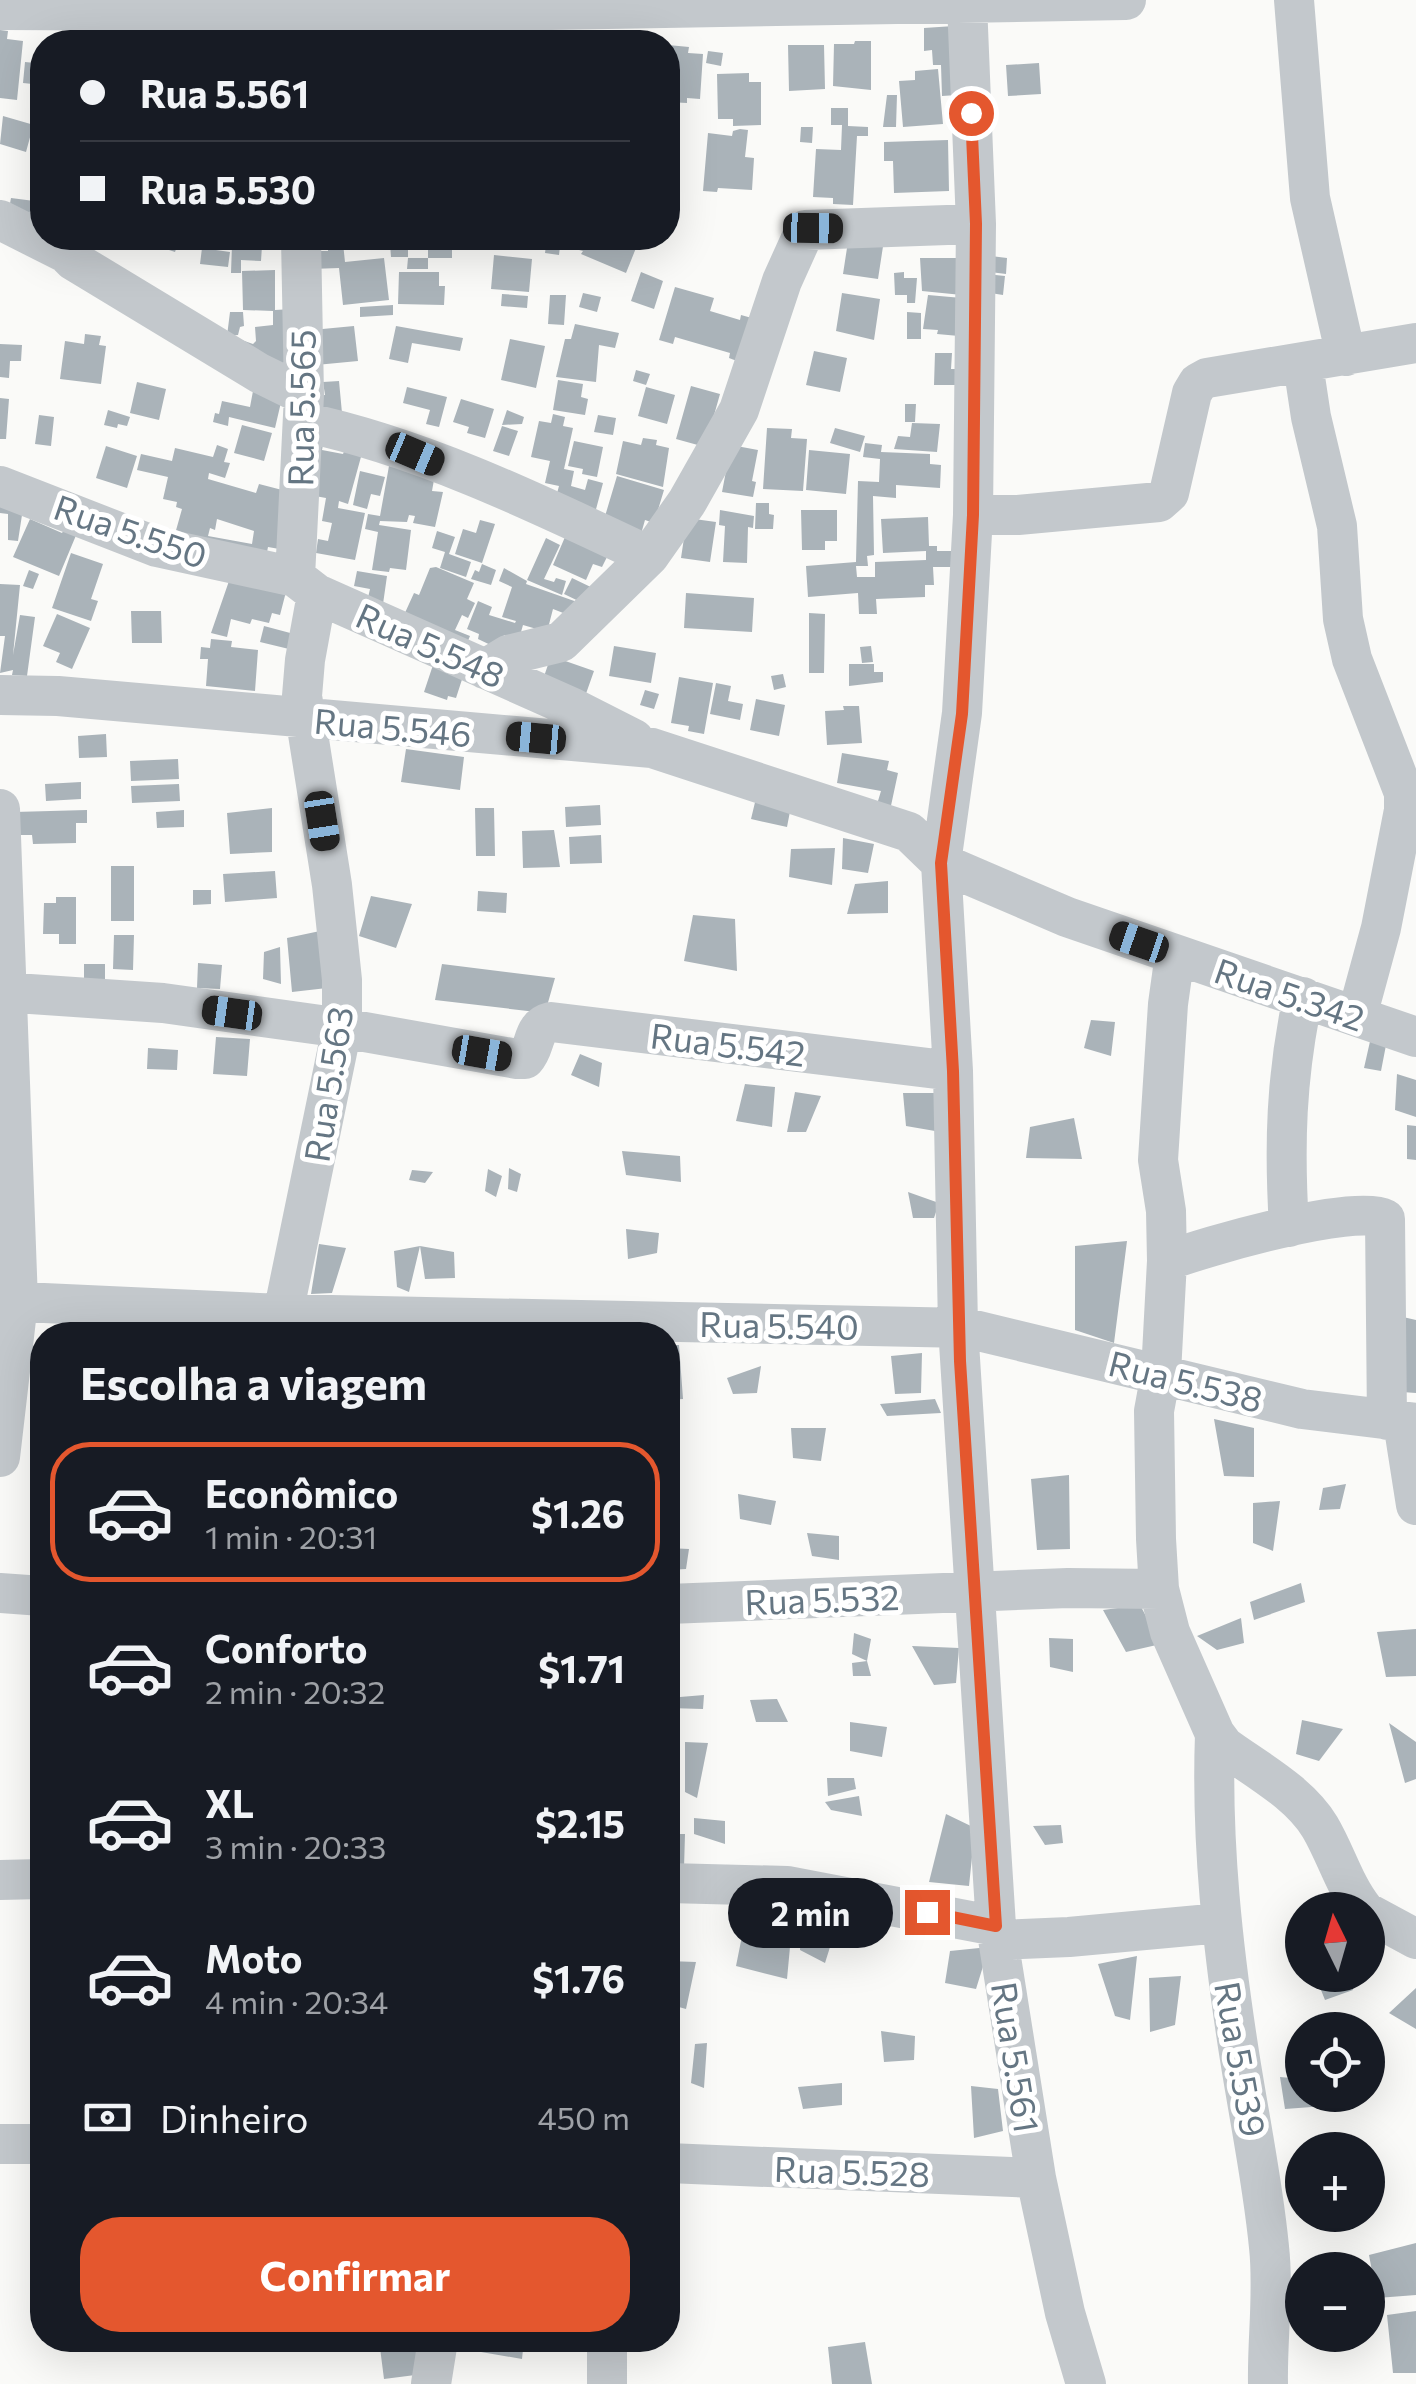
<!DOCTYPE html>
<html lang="pt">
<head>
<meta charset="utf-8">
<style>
	:root { --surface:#171b24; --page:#242831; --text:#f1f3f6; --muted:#9ea1a6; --line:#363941; --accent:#e4572e }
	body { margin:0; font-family:Commissioner,sans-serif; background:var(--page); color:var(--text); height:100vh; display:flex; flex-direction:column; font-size:38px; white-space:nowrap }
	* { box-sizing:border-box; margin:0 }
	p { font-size:32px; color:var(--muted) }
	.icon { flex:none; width:55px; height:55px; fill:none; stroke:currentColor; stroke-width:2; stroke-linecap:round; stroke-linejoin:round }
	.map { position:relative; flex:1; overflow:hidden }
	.side { position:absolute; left:30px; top:1322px; width:650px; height:1030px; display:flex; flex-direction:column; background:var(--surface); border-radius:40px; box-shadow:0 10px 40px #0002 }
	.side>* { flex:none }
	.top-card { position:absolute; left:30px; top:30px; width:650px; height:220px; border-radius:40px; box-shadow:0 10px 40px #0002; display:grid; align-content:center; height:220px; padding:0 50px; background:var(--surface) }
	.needle { width:65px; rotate:355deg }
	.fabs { position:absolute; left:1285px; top:1892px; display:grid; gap:20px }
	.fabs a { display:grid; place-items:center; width:100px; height:100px; border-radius:50%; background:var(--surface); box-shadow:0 10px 40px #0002; font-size:50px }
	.end { position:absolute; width:45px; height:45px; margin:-22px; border:12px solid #e4572e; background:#fff; box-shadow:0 0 0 5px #fff }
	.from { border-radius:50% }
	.bubble { position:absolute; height:70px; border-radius:35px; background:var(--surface); box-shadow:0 10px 40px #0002; font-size:32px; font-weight:700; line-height:70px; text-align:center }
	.car { position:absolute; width:30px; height:60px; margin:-30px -15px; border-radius:12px; box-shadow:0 0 8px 2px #0007; background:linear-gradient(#222 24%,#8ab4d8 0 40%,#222 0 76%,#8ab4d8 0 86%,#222 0) }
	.top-card b { display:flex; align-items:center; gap:35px; height:95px; font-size:38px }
	.top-card b+b { border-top:2px solid var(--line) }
	.top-card i { width:25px; height:25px; background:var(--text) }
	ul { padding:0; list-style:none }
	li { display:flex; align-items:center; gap:30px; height:140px; margin:0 20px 15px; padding:0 30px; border:5px solid transparent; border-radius:40px }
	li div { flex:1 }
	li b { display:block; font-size:38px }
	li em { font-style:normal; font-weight:700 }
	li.selected { border-color:var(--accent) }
	li>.icon { width:90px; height:90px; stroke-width:1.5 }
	h2 { padding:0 50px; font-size:45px; line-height:120px }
	.pay { display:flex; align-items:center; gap:25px; height:110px; padding:0 50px; font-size:38px }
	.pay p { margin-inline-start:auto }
	.action { display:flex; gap:20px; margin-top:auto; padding:20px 50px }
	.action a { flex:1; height:115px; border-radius:40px; background:var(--accent); color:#fff; font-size:40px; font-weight:700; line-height:115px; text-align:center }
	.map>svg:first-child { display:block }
	.building { fill:#aab3b9; fill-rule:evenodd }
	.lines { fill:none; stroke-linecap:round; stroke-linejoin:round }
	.minor { stroke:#c3c8cc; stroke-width:40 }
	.route { stroke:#e4572e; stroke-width:12 }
	.labels { text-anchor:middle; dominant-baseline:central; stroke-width:10; stroke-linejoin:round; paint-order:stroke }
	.street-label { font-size:35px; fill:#657683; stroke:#fff }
</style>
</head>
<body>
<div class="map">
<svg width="1416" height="2384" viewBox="0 0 1416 2384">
	<rect width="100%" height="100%" fill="#fafaf8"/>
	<path class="building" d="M954,26L957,95L942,96L941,65H933L932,50L924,51V28Z
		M0,30L8,31L7,39L23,41L17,100L0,98Z
		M307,34L337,36L336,42H307Z
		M345,35L383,36V42H345Z
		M855,41H871V90L833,86L834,44H854Z
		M668,45L689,47L688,53L703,54L700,99L687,98V103L668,102Z
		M788,45H824L825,89L789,91Z
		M36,51H42V85L23,83L25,62L35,63Z
		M708,51L723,53L721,66L706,63Z
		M1039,63L1041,94L1008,96L1006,65Z
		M938,69L943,124L903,127L899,81L915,80V71Z
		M749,73V82H761V125L733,126V119H718L717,74Z
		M887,95H897L896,127H883Z
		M831,108H848V126L868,127V136H857L853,205L833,204V198L813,197L816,149L841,150L842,125H831Z
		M36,109L42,110V132L32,130L26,152L0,144L3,116L34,125Z
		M801,127H813L812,143L800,142Z
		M740,129L748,130L745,157L754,158L752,190L718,188L717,192L703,191L708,133L732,136L733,131Z
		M948,140L949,191L894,193L893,161H884V142Z
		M11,198L42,202V236L35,221L36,212L30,211L29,217L8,214Z
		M849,235L884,240L878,279L843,274Z
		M150,238H180L175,252L148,243Z
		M547,238H561L559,255L545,253Z
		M568,238H640L626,273L581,254L583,251L567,247Z
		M428,240L452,241V258H428Z
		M328,243H343L345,262L384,258L389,300L343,305L339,268L311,269V251H328Z
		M390,244H408V257H391Z
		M232,245L262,246L261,261L241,260V273H231Z
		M202,248L230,252L228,267L200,264Z
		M494,255L532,259L529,292L491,289Z
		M991,256L1007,258L1006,274L990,272Z
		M408,258H428V269H407Z
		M920,258H965L962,295L922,291Z
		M275,270V310L292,309L295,378L233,337L253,344L256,341L255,327L273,325V311L243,310L242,271Z
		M399,272H439V286H445L444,305L398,304Z
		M641,272L663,281L654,309L631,301Z
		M904,272V278H917L915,303H907V295H895L894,273Z
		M986,274L1005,276L1003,295L984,292Z
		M675,287L714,298L710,311L740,320L741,315L759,320L737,361L729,358L730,353L675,337L673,344L659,340Z
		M583,293L601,297L597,312L579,307Z
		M842,293L880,299L874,340L836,331Z
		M502,294L528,296L527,308L501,306Z
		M550,295H566L564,325L548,324Z
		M928,295L962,298L959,336L937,334L938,330L923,329Z
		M393,305V315L360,317V307Z
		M230,312H243L244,326L240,327L238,335L227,336Z
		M907,312L921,313V339H907Z
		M575,324L619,333L615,348L599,345L596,382L556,377L565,339H571Z
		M354,326L358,361L316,365L312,330Z
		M396,326L463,338L460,351L412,343L408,363L389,359Z
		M85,334L101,336L99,345L106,346L101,384L60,379L65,341L84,344Z
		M510,339L545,346L536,388L501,380Z
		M0,344L22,345L21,361H10L9,378L0,377Z
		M814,351L847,358L840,392L806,385Z
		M935,353H952L951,369H960V385H934Z
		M636,370L650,374L646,385L633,381Z
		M558,380L583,384L581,397L588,399L585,415L553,410Z
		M339,381L342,413L317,415L316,396L325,395L323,382Z
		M137,382L166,389L159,420L130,413Z
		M691,386L720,394L705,447L676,439Z
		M407,387L447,397L439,427L426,424L430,410L403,403Z
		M646,387L675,395L667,424L638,416Z
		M253,391L282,398L275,428L229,417L228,426L213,422L215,413L219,414L222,401L250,407Z
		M0,398L9,399L6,439H0Z
		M461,399L494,409L485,438L467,433L469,427L453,422Z
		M905,404H916L915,422H905Z
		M108,410L130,417L127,426L118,424L117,428L104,425Z
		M507,410L524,417L522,424L502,425Z
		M553,414L565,417L563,426L573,428L564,469L574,471L571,486L585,490L588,479L603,483L595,513L553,508L559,486L545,483L550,461L531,457L539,421L551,423Z
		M39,415L54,417L51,446L35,444Z
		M598,415L616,418L613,435L594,432Z
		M912,423L940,424L937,452L894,449L898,436L910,437Z
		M242,425L272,433L264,461L234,453Z
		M502,426L518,431L509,456L493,451Z
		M767,428L792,429L791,438L807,439L803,491L763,489Z
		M835,428L865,436L860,452L830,443Z
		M643,438L657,440L656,445L669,448L663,487L616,474L623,441L641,445Z
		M349,439L364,446L348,504L339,501L338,508L365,513L355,560L316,553L318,539L328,541L332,523L322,521L326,498L315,496L307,467L324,440L322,450L343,454Z
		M574,441L603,447L597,477L582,474L583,469L568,466Z
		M865,443L882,445L881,452L930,454V464L941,465L940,488L896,485V498L873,496L874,555L867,556L868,566H856L857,577H875V562L926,560V551L883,553L881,519L928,517L929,546H937V551H960V567H933L934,585H925V597L876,599L877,614H859L858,593L808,597L806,566L856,562L858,481L879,482L880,459L863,457Z
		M217,445L228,449L224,462L230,463L225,478L209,473L208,479L256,493L259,484L286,491L285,550L268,547L265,562L173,541L182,509L176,507L177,502L163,499L168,477L137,470L141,454L172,461L175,448L213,457ZM217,519L254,531L252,544L208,536L210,528L215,530Z
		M731,445L758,450L752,481L756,482L753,497L722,492Z
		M106,446L137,456L127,488L96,478Z
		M809,450L850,454L846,494L806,490Z
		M389,466L435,474L432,491L443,492L435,527L413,523L415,516L409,515L407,522L380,521L379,525L411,530L406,570L390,568L389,572L372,570L378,532L365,529L368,514L380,516Z
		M360,471L385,477L380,496L371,494L367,509L353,505Z
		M617,476L664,490L654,523L645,520L641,534L603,523Z
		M0,498L24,502L18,541L8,540V514L0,513Z
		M756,503H769V514L774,515L773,529H755Z
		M720,510L754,516L753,528L748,527L747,563L723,562L725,526L719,525Z
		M801,510H837V541H825V550H802Z
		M687,518L716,522L710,562L681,558Z
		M30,519L62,533L65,528L77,533L59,576L13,557Z
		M480,520L495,524L482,563L455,554L463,529L476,533Z
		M568,530L611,549L602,567L593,564L586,580L553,565Z
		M437,531L455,537L449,554L471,562L466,577L440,568L445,552L432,548Z
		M546,538L560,545L544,579L554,582L556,578L566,581L562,595L527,580Z
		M71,553L103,564L91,599L98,601L91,621L52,608Z
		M482,564L496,570L491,585L471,579L475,570L479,572Z
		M436,567L474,583L467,599L475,603L468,618L462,615L455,630L470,636L464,650L404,615L414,593L419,595L430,568Z
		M504,568L527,581L526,584L580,603L576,618L553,609L547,632L523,625L519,639L504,635L499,649L478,639L479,634L467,629L478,601L492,607L489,615L515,623L516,621L502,617L512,587L499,581Z
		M29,570L39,574L33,589L23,586Z
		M357,571L387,576L383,604L367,602L370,589L354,586Z
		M572,578L599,591L591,607L564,594Z
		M229,581L287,588L280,615L272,613L269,623L252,619L250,624L231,619L227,637L211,633Z
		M0,584L20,585L13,655L20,615L35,617L27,676L12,675L13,670L0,673L5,636H0Z
		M686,593L754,598L752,632L684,628Z
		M131,611H161L162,643H132Z
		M809,613L825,614L824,673H809Z
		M57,614L90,628L72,669L56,662L60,653L43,646Z
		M264,626L294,634L289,649L260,642Z
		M211,639L232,641L231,647L258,650L255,691L206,686L208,659H200L201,647L210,648Z
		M614,646L656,653L651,683L609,676Z
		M871,646L873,662L862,663L860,647Z
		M437,653L467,664L456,698L448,696L447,700L424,692Z
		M551,656L594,671L582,705L539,691Z
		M849,664H874V672H883V682L849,686Z
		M783,674L786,687L774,690L771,676Z
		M679,677L713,683L704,734L688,731L689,726L671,723Z
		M716,683L731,686L728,701L743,704L740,720L710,714Z
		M645,690L659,694L654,709L640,705Z
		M756,699L785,705L779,736L750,730Z
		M843,706H859L862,743L827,745L825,711L844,710Z
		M106,734L107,757L79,758L78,736Z
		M406,749L464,757L460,790L401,782Z
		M842,753L889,761L887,770L898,773L889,815L875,811L881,791L837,783Z
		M178,759L179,779L131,781L130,761Z
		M81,782V799L46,801L45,784Z
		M179,784L180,801L132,803L131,786Z
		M757,794L792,801L787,827L751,819Z
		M600,805L601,825L566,827L565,807Z
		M272,808V852L230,854L227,813Z
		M475,808H494L495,856H476Z
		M87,810V823H76V843L33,844L32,835H15L14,812Z
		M184,810V827L157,828L156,812Z
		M554,830L560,867L523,868L522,831Z
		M601,835L602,863L570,864L569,837Z
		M843,838L874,844L868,873L842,869Z
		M835,848L832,885L789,877L791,849Z
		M111,866H134V921H111Z
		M275,871L277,898L225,902L223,874Z
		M888,881V913L847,914L855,884Z
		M193,890H211V904L193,905Z
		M478,891L507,893L506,913L477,911Z
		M371,896L412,904L396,948L359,936Z
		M56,897H76V944H59V934H43L44,903H56Z
		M693,915L735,919L737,971L684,961Z
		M320,931L327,988L292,992L287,938Z
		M114,935H134L133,970L113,969Z
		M280,947L281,984L263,979L264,952Z
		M198,963L222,965L220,989L197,988Z
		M84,964H105V986H84Z
		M442,964L555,978L545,1013L435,1000Z
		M1091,1020L1115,1022L1111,1056L1084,1048Z
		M216,1037L250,1039L247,1076L213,1074Z
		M1371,1037L1387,1040L1381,1071L1364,1068Z
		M148,1048L178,1050L177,1070L147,1069Z
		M580,1054L602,1063L599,1087L571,1075Z
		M1397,1074L1416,1080V1117L1395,1110Z
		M745,1084L775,1087L772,1127L736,1121Z
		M795,1092L821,1096L806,1132H787Z
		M903,1093H936L935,1131L906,1126Z
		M1074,1118L1082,1159L1026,1158L1030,1127Z
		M1407,1125L1416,1126V1160L1407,1159Z
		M622,1151L680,1156L681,1182L626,1175Z
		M509,1168L521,1174L517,1192L508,1189Z
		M488,1169L502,1176L496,1197L485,1191Z
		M412,1170L433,1172L425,1183L409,1180Z
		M908,1192L939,1203L934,1218H913Z
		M626,1229L659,1233L657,1253L628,1259Z
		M1127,1241L1114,1343L1075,1330V1246Z
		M319,1244L346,1248L332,1293L311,1294Z
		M420,1246L409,1292L397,1287L394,1251L420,1246L454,1252L455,1278L425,1279Z
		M1403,1317L1416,1320V1393L1402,1392Z
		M668,1345H679L683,1399L668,1400Z
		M922,1353L921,1393L895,1394L891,1356Z
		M761,1366L757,1393L733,1394L727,1378Z
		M935,1399L941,1413L887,1416L880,1404Z
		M1214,1419L1254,1428V1477L1224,1476Z
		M791,1428H826L821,1461L793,1458Z
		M668,1432L680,1436V1459L668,1458Z
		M1069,1475L1070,1549L1037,1550L1031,1479Z
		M1346,1484L1340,1509L1319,1510L1323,1488Z
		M738,1494L776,1501L771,1525L740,1519Z
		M1280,1501L1273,1551L1253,1543V1503Z
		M807,1533L839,1536V1560L812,1556Z
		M668,1548L689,1549L686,1569L668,1570Z
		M1301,1583L1305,1602L1254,1620L1250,1602Z
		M1140,1605L1161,1644L1126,1652L1103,1610Z
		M1241,1618L1244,1643L1217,1650L1197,1636Z
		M1416,1629V1676L1386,1677L1377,1632Z
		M854,1633L871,1639L867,1661L871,1676H853L852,1663L867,1661L852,1654Z
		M1049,1638L1073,1639V1672L1050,1667Z
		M912,1646L959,1648L956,1683L934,1685Z
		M704,1695L703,1709L668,1708V1698Z
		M777,1699L788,1722H756L750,1700Z
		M1302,1720L1343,1729L1319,1761L1296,1754Z
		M850,1722L887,1727L882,1757L850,1751Z
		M1389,1723L1416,1742V1779L1405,1783Z
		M685,1742L708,1743L697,1798L685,1792Z
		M827,1778H854L856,1789L828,1796Z
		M859,1796L862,1816L831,1810L825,1802Z
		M946,1814L975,1828L969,1886L929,1882Z
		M694,1818L725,1821V1844L694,1834Z
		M1061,1825L1063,1843L1045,1845L1033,1826Z
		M668,1834H685L684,1868L668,1862Z
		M801,1926L836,1928L825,1963L800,1950Z
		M742,1936L790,1947L787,1979L736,1966Z
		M989,1947L976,1989L945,1983L950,1951Z
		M1137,1956L1130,2020L1115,2016L1098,1964Z
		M668,1961L696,1962L686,2009L668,2004Z
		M1315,1975H1350L1353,1990L1325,2000Z
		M1181,1976L1175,2025L1150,2032L1149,1978Z
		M1416,1988V2029L1389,2013Z
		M881,2031L915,2036L914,2060L884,2062Z
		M707,2043L704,2088L691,2083L695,2044Z
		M1280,2077L1302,2079V2095H1324L1325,2106L1285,2109Z
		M842,2083V2105L803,2109L798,2087Z
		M971,2086L998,2089L1003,2131L974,2138Z
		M668,2102L676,2105L674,2138L668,2136Z
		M1416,2243V2295L1377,2298L1369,2255Z
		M1416,2311V2373H1393L1387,2315Z
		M379,2340H418L423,2374L384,2379Z
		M482,2340H524L522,2359L481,2352Z
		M865,2342L872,2384H832L828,2347Z"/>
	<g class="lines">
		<path class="minor" d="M1294,0L1310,198L1346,356
			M967,3L976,224L973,515L962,713L941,863L953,1071L958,1327L996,1926L1036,2178L1065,2313L1086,2384
			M0,10L440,12L1126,0
			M0,220L66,253
			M65,238L66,253L74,261L259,373L304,395
			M1303,364L1311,417L1337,526L1343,619L1352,659L1404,793V810L1381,928L1357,1016
			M303,422C422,447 539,504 649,556
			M0,486L157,547L295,577L317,594L573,708L634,739
			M973,515H1018L1159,502L1169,493L1192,393L1198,383L1207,378L1416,343
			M295,577L304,395L301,238
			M485,669L508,655L561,642L649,556L687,502L739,410L782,281L805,230L976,224
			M0,695L58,696L652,748L909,832L941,863L1067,917L1416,1037
			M0,809L18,1302L0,1457
			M1175,954L1168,1004L1158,1160L1166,1211L1167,1261L1161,1373L1154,1411L1156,1539L1159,1589L1170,1632L1215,1734L1224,1746C1255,1769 1299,1792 1320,1827C1336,1854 1344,1885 1364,1910
			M0,992L163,1003L342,1028L517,1059H525C537,1046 531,1027 551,1022L953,1071
			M1289,1227C1284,1145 1286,1077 1303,997
			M1167,1261C1204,1247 1354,1203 1385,1219L1387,1420
			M0,1301L283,1314L966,1328L1302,1409L1416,1423
			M282,1335L283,1314L342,1028V980L332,885L302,696L305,660L317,594
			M1403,1422L1416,1505
			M0,1593L42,1596
			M668,1604L1068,1588L1159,1589
			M1215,1734C1211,1843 1223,1951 1240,2059C1250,2122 1263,2184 1269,2247C1274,2292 1267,2339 1268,2384
			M0,1880L42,1879
			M668,1883L787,1886L996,1926
			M1368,1913L1416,1939
			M999,1940L1069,1937L1221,1923
			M0,2144H42
			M668,2163L1036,2178
			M431,2384L438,2340
			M607,2384V2340"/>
	</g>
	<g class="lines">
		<path class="route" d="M927,1912L996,1926L960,1361L953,1071L941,863L962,714L973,515L976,224L971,113"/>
	</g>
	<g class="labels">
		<g class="street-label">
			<text transform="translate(300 408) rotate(-89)">Rua 5.565</text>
			<text transform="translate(131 530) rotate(19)">Rua 5.550</text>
			<text transform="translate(431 644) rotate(24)">Rua 5.548</text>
			<text transform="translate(393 726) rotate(5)">Rua 5.546</text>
			<text transform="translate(1290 993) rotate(19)">Rua 5.342</text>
			<text transform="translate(728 1043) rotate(7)">Rua 5.542</text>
			<text transform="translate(327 1084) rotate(-81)">Rua 5.563</text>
			<text transform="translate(779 1324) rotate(1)">Rua 5.540</text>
			<text transform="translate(1186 1380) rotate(14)">Rua 5.538</text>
			<text transform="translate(822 1598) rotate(-2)">Rua 5.532</text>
			<text transform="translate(1017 2057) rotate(81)">Rua 5.561</text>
			<text transform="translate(1242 2059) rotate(80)">Rua 5.539</text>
			<text transform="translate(852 2170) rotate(2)">Rua 5.528</text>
		</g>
	</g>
</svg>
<div class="fabs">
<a><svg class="needle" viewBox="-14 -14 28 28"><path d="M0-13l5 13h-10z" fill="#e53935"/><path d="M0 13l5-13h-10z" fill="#9ea1a6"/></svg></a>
<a><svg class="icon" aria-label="locate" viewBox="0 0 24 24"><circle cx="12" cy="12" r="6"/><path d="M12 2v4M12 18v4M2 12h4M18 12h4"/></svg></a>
<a>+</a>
<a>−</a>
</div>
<i class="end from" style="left:971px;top:113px"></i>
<i class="end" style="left:927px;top:1912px"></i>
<div class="bubble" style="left:728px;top:1878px;width:165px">2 min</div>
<i class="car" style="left:813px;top:228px;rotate:91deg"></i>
<i class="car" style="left:415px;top:454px;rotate:113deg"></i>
<i class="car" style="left:536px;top:738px;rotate:275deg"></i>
<i class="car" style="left:322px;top:821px;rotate:171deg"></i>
<i class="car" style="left:1139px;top:942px;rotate:289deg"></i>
<i class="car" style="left:232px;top:1013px;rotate:278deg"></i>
<i class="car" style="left:482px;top:1053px;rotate:100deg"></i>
<div class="top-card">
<b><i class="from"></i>Rua 5.561</b>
<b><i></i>Rua 5.530</b>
</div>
<section class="side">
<h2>Escolha a viagem</h2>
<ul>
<li class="selected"><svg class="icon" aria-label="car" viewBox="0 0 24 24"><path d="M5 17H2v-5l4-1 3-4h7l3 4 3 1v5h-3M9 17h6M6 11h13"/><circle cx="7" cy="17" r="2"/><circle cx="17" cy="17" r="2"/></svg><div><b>Econômico</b><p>1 min · 20:31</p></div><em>$1.26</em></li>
<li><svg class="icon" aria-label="car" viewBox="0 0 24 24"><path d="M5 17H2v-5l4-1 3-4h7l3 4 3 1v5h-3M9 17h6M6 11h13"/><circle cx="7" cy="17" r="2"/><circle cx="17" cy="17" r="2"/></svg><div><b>Conforto</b><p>2 min · 20:32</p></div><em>$1.71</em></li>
<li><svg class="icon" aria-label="car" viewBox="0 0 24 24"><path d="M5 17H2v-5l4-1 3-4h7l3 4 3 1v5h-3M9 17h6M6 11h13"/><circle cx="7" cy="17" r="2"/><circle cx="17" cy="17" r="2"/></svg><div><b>XL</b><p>3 min · 20:33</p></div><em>$2.15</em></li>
<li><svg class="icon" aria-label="car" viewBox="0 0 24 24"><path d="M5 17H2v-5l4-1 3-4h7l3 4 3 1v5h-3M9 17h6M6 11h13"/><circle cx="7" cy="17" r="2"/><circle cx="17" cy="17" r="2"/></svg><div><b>Moto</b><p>4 min · 20:34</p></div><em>$1.76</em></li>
</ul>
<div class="pay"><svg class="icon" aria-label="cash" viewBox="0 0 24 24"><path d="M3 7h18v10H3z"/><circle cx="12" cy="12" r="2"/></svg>Dinheiro<p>450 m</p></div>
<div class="action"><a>Confirmar</a></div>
</section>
</div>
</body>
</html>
